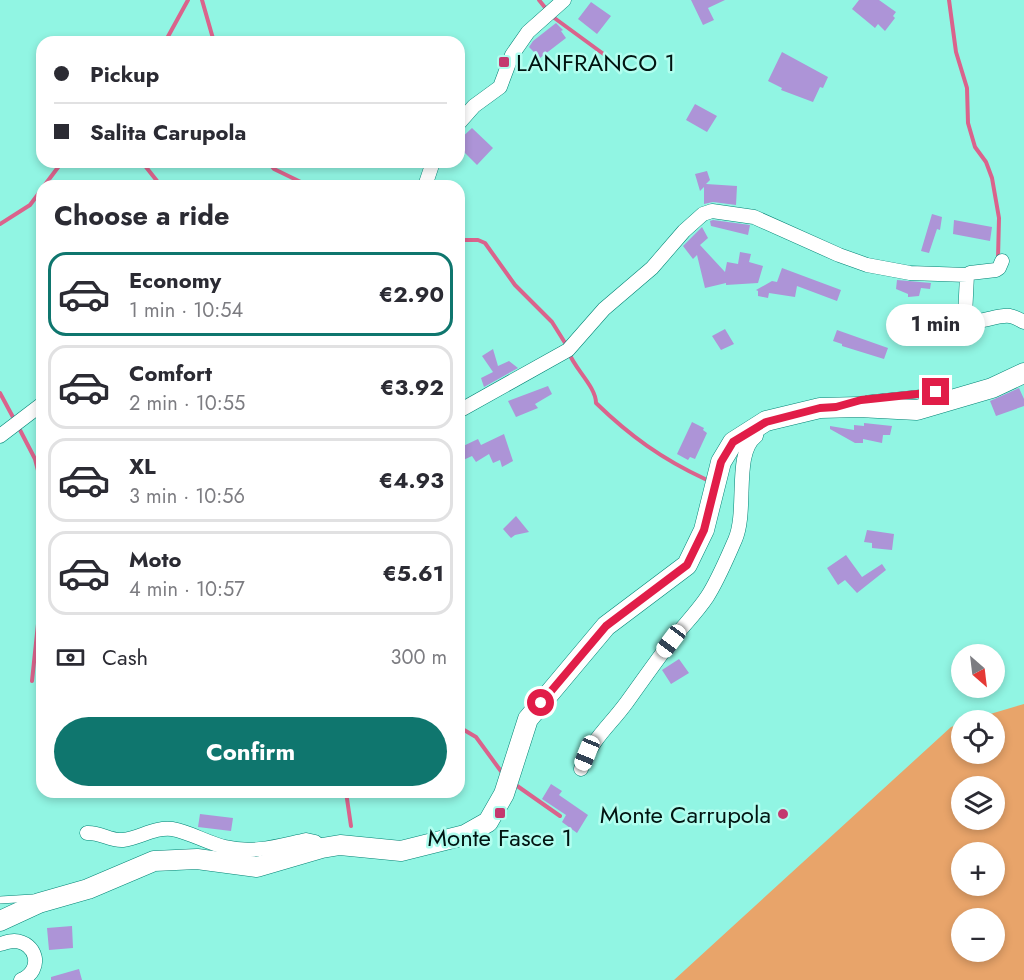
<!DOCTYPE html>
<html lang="en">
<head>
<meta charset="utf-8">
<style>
	:root { --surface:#fff; --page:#f7f7f7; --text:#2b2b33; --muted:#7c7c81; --line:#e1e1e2; --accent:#0f766e }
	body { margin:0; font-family:Jost,sans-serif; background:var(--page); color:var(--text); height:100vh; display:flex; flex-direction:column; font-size:22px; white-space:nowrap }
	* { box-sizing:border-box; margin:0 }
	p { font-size:20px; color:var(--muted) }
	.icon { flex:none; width:33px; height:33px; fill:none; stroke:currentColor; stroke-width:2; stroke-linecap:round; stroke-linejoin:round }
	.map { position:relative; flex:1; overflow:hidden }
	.details { position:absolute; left:36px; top:180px; width:429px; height:618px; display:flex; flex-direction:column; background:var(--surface); border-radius:18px; box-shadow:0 3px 9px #0003 }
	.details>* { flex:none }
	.guide { position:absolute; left:36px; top:36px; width:429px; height:132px; border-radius:18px; box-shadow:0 3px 9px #0003; display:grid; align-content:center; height:132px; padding:0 18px; background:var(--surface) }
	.needle { width:39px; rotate:152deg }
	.controls { position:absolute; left:951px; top:644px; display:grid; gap:12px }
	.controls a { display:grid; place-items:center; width:54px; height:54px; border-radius:50%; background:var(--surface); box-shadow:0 3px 9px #0003; font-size:30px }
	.end { position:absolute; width:27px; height:27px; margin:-14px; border:8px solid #e11d48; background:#fff; box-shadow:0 0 0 3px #fff }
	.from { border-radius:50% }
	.bubble { position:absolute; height:42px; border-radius:21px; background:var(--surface); box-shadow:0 3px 9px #0003; font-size:20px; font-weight:700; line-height:42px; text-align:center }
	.car { position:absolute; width:18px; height:36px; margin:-18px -9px; border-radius:8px; box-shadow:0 0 4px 2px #0007; background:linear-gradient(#fff 24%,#345 0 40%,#fff 0 76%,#345 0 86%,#fff 0) }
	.guide b { display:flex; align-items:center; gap:21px; height:57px; font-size:22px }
	.guide b+b { border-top:2px solid var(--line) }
	.guide i { width:15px; height:15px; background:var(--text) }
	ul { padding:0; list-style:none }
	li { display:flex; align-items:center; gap:18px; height:84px; margin:0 12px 9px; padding:0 6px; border:3px solid var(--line); border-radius:18px }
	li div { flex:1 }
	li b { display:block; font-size:22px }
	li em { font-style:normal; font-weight:700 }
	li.current { border-color:var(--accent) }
	li>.icon { width:54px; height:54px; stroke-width:1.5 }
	h2 { padding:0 18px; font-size:27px; line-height:72px }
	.pay { display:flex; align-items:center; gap:15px; height:66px; padding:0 18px; font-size:22px }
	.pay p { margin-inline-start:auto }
	.primary-button { display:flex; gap:12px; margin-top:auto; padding:12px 18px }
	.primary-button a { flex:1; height:69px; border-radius:36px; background:var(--accent); color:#fff; font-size:24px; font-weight:700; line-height:69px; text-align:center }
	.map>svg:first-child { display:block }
	.green { fill:#e8a46a; fill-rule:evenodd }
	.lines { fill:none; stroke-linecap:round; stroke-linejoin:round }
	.stream { stroke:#da638c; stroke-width:4 }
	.building { fill:#ad94d7 }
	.lane-casing { stroke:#018374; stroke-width:8 }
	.street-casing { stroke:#018374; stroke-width:15 }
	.secondary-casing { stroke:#018374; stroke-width:21 }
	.lane { stroke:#fff; stroke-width:7 }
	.street { stroke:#fff; stroke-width:14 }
	.secondary { stroke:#fff; stroke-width:20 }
	.route { stroke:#e11d48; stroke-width:8 }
	.poi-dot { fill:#c4396f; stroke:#b1feef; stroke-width:2 }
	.labels { text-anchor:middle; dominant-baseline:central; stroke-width:5; stroke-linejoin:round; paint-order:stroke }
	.poi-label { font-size:24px; fill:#011411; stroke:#b1feef; text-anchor:start }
</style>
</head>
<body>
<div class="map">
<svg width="1024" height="980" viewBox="0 0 1024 980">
	<rect width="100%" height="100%" fill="#91f5e3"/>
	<path class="green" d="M1024,704V980H674L951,727L961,723L962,753H994V720H970ZM962,786H994V819H962ZM962,852H994V885H962ZM962,918H994V951H962Z"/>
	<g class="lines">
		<path class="stream" d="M202,0L214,42
			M539,0L547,10
			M949,0L956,52L967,88L968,123L975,147L986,162L992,178L999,218L998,259
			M553,17L609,58
			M165,42L188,0
			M142,162L161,186
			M268,162L274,169L309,186
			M44,186L62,162
			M0,224L30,205L42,189
			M459,240H478L485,243L515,285L552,322L567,346
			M569,353C575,369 596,387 596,403C630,436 662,459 705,479
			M0,393L14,419
			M20,430L35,459L42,486
			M32,681L42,586
			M459,727L476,737L503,774
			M513,783L560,816
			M346,792L351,826"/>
	</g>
	<path class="building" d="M691,0H725L708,8L714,20L703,25Z
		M859,0H879L896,12L893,16L895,18L885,31L878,24L875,28L852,9Z
		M591,2L611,16L597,34L578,19Z
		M556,23L563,30L561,31L566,38L540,58L529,47L533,41Z
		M782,52L828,77L823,88L820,87L813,102L781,90L782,88L768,81Z
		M695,104L717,116L707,132L686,120Z
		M472,128L493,148L477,165L459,147V140Z
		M707,171L710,180L706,184L737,186L736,205L713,202L704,204V187L700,191L695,174Z
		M932,214L942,217L940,230L937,229L929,253L921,251Z
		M713,220L750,225L748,235L711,226L710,221Z
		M954,220L992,227L990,241L953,234Z
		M702,227L708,238L700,245L725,272L727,262L738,264L740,252L751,254L749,262L763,266L758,283L726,285V283L705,288L697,255L693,259L683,246Z
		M782,268L841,290L837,301L797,286L795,297L769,293L768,298L758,296V291L756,290L772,281L777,282Z
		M897,280L931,283L930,289L921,288L919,296L908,297V294L896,289Z
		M725,329L734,344L721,350L712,336Z
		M837,330L888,348L884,359L842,346V344L833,341Z
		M493,349L498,366L509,361L518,368L484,387L481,378L493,372L482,356Z
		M548,386L552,394L535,404L538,408L516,417L508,401Z
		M1019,388L1024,399V406L996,416L990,401Z
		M692,422L704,428L703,430L707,433L695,459L690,457L688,460L677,454Z
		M864,423L892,426L890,435H883L882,443L863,439V443H855L830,429V426L854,430V425L864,426Z
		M504,434L513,461L502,467L500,460L493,463L489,454L476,462L472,456L459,462V448L478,439L481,445Z
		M516,516L529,532L515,535L511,538L503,529Z
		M867,530L894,534L892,550L872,548V543L864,542Z
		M846,555L862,577L882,564L886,570L857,593L845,580L838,585L827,568Z
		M679,659L689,673L671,684L662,670Z
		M551,784L562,791L559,795L588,815L577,833L562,822L566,815L542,799Z
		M200,814L233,818L231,831L198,827Z
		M72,926L73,948L49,950L47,928Z
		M79,969L82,980H51V977Z"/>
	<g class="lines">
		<g class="lane-casing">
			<path id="lane" d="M868,399L936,392
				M0,900L33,898"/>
		</g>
		<g class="street-casing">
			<path id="street" d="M459,123L474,106L500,87L512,55L528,32L564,0
				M425,186L433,162
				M967,275L970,273L996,270L999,268L1002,261
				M459,411L568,350L604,309L652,268L684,231L703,214L712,211L754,217L839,255L867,265L910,273L967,275L965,316L967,319C981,325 996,314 1010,316C1015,317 1020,320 1024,322
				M0,436L42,404
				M581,769C593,737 608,728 627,702C642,681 657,660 672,640C684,625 697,612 707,597C718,580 727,558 735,540C748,511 733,453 756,436L757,429
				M87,833C100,832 110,841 123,840C140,838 154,827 172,829C190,832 207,843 225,847C253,854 278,846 306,840L315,842L322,848
				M0,944C4,943 10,941 14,941C37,942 44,970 21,980"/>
		</g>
		<g class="secondary-casing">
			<path id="secondary" d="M0,921L39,903L88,889L154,861L197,859L257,867L322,848L340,845L401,851L465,835L488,822L504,794L528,719L606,626L687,565L704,530L721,462L733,442L766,421L820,408L859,407L917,410L992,388L1024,373"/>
		</g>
		<use href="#lane" class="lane"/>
		<use href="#street" class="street"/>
		<use href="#secondary" class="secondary"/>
	</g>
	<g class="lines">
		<path class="route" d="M541,703L606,626L687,565L704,530L721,462L733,442L766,422L820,408L836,407L861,400L936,392"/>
	</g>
	<g class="poi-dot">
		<rect x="498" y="56" width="12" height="12" rx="3"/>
		<rect x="494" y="807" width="12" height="12" rx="3"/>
		<circle cx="783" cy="814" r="6"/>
	</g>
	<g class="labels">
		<g class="poi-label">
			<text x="516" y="62">LANFRANCO 1</text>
			<text x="771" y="814" text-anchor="end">Monte Carrupola</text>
			<text x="500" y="837" text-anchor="middle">Monte Fasce 1</text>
		</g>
	</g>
</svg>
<div class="controls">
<a><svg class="needle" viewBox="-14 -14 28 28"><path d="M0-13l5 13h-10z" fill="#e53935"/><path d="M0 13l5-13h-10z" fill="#7c7c81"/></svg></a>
<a><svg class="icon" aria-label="locate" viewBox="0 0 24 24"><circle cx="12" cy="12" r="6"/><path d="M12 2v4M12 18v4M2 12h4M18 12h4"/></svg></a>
<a><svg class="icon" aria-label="layers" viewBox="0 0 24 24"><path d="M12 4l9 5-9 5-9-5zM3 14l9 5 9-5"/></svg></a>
<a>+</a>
<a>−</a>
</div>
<i class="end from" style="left:541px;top:703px"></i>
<i class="end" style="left:936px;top:392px"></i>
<div class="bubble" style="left:886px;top:304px;width:99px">1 min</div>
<i class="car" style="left:671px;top:641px;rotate:217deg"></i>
<i class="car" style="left:587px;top:753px;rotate:202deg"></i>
<div class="guide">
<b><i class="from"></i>Pickup</b>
<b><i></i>Salita Carupola</b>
</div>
<section class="details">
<h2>Choose a ride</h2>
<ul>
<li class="current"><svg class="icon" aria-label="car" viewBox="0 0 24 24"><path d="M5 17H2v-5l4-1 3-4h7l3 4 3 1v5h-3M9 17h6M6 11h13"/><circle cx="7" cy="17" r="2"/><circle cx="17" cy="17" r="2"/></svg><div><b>Economy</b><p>1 min · 10:54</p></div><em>€2.90</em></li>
<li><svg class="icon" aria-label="car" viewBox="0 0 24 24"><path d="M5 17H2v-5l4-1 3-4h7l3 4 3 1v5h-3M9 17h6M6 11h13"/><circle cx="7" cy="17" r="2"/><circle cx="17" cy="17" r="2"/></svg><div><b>Comfort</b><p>2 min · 10:55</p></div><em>€3.92</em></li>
<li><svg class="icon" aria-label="car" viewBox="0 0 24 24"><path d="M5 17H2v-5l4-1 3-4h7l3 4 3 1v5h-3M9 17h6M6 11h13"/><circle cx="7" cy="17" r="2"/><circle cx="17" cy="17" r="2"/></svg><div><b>XL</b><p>3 min · 10:56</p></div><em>€4.93</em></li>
<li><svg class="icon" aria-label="car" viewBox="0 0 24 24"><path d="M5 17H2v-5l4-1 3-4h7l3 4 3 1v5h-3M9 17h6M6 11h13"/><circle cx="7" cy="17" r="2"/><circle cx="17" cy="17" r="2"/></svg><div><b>Moto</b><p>4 min · 10:57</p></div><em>€5.61</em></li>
</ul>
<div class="pay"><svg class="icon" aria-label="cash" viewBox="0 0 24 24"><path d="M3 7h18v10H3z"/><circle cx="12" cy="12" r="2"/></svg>Cash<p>300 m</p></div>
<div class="primary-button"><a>Confirm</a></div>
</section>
</div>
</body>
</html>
